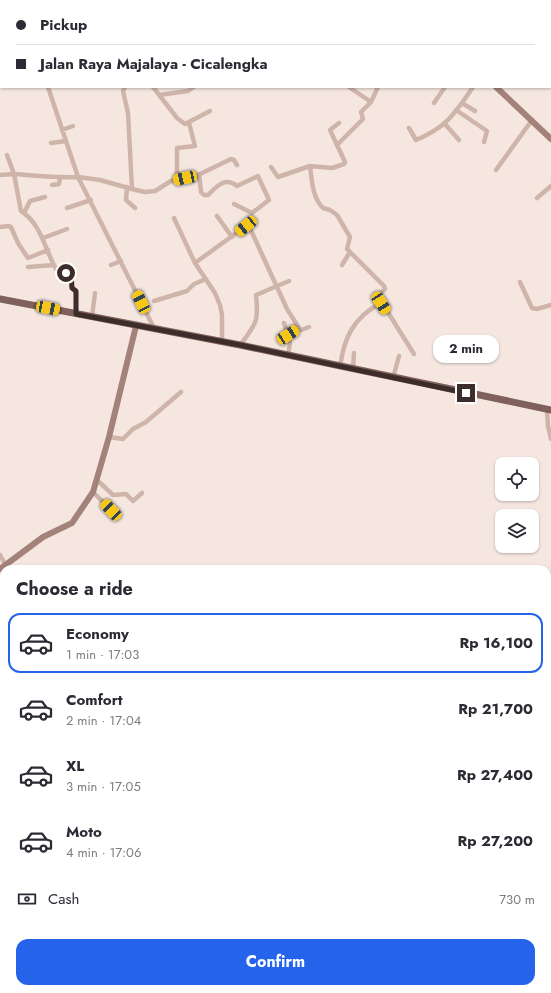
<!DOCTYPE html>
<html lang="en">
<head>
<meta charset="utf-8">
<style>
	:root { --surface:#fff; --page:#f2f2f3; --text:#2b2b33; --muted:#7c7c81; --line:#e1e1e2; --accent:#2563eb }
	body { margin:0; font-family:Jost,sans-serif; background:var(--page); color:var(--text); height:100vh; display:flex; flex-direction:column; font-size:15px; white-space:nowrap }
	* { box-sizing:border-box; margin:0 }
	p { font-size:13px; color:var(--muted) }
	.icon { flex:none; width:22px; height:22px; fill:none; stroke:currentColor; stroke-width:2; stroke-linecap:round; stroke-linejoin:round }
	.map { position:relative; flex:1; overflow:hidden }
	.side { position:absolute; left:0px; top:565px; width:551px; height:428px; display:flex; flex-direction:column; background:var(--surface); border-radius:12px 12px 0 0; box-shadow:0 1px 3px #0004 }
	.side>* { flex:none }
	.top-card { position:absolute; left:0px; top:0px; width:551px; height:88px; box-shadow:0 1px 3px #0004; display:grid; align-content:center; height:88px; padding:0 16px; background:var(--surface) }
	.fabs { position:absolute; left:495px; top:457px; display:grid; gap:8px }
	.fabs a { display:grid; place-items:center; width:44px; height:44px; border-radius:8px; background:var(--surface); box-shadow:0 1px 3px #0004; font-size:20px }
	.end { position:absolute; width:18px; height:18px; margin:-9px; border:5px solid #3c2c2a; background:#fff; box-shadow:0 0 0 2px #fff }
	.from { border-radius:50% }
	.bubble { position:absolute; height:28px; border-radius:12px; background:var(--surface); box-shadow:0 1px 3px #0004; font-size:13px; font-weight:700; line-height:28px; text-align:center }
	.car { position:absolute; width:12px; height:24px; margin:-12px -6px; border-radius:5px; box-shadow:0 0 3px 1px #0007; background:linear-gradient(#f5c518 24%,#345 0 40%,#f5c518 0 76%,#345 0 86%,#f5c518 0) }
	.top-card b { display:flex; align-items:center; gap:14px; height:38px; font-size:15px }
	.top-card b+b { border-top:1px solid var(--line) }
	.top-card i { width:10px; height:10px; background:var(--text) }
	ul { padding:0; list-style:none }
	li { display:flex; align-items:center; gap:12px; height:60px; margin:0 8px 6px; padding:0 8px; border:2px solid transparent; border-radius:12px }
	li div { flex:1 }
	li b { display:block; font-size:15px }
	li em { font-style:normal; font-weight:700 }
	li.active { border-color:var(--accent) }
	li>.icon { width:36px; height:36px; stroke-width:1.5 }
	h2 { padding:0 16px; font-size:18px; line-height:48px }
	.pay { display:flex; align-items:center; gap:10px; height:44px; padding:0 16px; font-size:15px }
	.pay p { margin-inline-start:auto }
	.cta { display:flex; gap:8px; margin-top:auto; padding:8px 16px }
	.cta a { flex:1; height:46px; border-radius:12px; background:var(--accent); color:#fff; font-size:16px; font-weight:700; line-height:46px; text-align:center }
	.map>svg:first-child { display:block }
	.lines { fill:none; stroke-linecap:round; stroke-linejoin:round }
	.street { stroke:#cfb4aa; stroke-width:4.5 }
	.secondary { stroke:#a3827a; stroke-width:6 }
	.primary { stroke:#7f605a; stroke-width:7 }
	.route { stroke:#3c2c2a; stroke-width:5 }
</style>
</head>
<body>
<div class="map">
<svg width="551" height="993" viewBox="0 0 551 993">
	<rect width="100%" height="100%" fill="#f5e7e0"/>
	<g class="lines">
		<path class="street" d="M14,0L15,1
			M44,0L45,1
			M152,0V1
			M182,0V1
			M310,0L311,1
			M377,1L378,0
			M411,1L412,0
			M446,1L447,0
			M48,87L78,177C56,178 36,176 14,174L21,211C43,225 45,253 59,274H71L72,287L76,293V314
			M125,87L123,91L128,113L132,189L100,180L78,177L155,330
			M153,87L177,118L185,124L210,111
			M349,87L371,102
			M159,95L188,91L194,87
			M434,103L445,87
			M462,103L475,111
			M456,110L487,131L484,142
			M445,124L459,140
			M409,128L416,140C447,127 455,113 473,87
			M62,130L73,126
			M51,143L66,141
			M337,145L330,130L339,123
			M310,166C312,180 312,197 323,208L330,210L337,215L350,237L347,249L384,286L385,289L379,295V298L414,354
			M271,167L278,177L310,166L332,168L344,164L345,162L337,145L363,119L361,112L371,102L378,87
			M496,170L532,120
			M199,174L201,192L204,195H208C216,187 225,176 237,186L258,176L269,200L252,213L234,204
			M0,175L14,174L7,155
			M177,180V148L195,146L189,123
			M52,185L59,184L60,178
			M127,187L126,200L135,208
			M132,189L145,192L155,191L171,181L194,177L231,159L234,160L237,165
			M537,198L551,186
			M67,208L91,200
			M24,213L30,201L45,197
			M217,216L232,237
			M174,218L195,263L215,293L220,305L222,315V342
			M0,227L8,226L11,227L18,243L28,258L48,250
			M43,238L67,229
			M195,263L246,226H249L287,309L299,328L288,335L290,343L288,356
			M111,265L121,261
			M342,265L350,252
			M28,267L54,265
			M520,282L532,308L537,309L551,305
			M154,301L187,291L194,284L206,279
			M92,317L95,293
			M284,323L288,335
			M299,328L301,330L309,327
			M240,345C256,324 259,322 256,295L289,281
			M340,367C344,337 354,317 381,303
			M353,369L354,353
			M393,378L399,356
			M547,410L548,426L551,439
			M109,437L123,439L133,429L146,422L181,392
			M97,480L113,495L126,494L133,501L142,493
			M93,492L115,514
			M0,555L5,564
			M0,584L4,591
			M0,596L4,593
			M0,600L4,605
			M0,632L4,631
			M547,821L551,815
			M0,852L4,849
			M0,890L4,888
			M503,989H504
			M417,993L421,989"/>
		<path class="secondary" d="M401,0L402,1
			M496,87L551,139
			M0,569L43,537L72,523L93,492L109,437L136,326"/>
		<path class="primary" d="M0,299L240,345L551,410"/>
	</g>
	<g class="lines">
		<path class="route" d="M66,273L71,274L72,288L76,291V314L240,345L466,393"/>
	</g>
</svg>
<div class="fabs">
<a><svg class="icon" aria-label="locate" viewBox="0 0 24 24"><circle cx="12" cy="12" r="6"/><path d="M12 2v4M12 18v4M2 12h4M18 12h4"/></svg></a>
<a><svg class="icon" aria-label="layers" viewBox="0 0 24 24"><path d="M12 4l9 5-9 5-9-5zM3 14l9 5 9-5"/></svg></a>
</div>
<i class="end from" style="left:66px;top:273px"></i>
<i class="end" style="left:466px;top:393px"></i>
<div class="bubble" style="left:433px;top:335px;width:66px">2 min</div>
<i class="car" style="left:185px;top:178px;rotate:258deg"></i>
<i class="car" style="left:246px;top:226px;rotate:231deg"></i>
<i class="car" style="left:141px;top:302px;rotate:334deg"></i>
<i class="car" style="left:381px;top:303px;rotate:147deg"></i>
<i class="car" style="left:48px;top:308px;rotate:101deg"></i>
<i class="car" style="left:288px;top:335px;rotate:57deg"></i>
<i class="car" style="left:111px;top:510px;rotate:316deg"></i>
<div class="top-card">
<b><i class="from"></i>Pickup</b>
<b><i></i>Jalan Raya Majalaya - Cicalengka</b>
</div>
<section class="side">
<h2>Choose a ride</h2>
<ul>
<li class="active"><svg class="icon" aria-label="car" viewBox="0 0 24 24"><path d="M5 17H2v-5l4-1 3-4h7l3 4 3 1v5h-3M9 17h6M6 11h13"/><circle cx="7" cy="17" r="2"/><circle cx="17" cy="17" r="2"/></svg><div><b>Economy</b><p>1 min · 17:03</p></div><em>Rp 16,100</em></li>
<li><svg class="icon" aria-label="car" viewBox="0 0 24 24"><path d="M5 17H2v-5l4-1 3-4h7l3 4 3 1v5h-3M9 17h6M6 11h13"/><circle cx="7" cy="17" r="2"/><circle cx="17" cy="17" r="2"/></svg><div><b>Comfort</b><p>2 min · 17:04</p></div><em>Rp 21,700</em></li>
<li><svg class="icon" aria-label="car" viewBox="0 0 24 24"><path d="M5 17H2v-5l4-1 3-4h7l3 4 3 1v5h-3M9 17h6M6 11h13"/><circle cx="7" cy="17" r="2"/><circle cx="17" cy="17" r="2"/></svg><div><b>XL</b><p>3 min · 17:05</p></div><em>Rp 27,400</em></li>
<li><svg class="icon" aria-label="car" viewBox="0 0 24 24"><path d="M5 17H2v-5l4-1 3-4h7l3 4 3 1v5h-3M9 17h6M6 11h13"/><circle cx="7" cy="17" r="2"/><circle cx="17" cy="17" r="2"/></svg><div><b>Moto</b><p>4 min · 17:06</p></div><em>Rp 27,200</em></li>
</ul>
<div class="pay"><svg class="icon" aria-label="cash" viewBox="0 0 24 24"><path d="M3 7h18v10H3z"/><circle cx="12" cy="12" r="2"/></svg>Cash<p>730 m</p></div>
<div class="cta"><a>Confirm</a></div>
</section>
</div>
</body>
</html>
